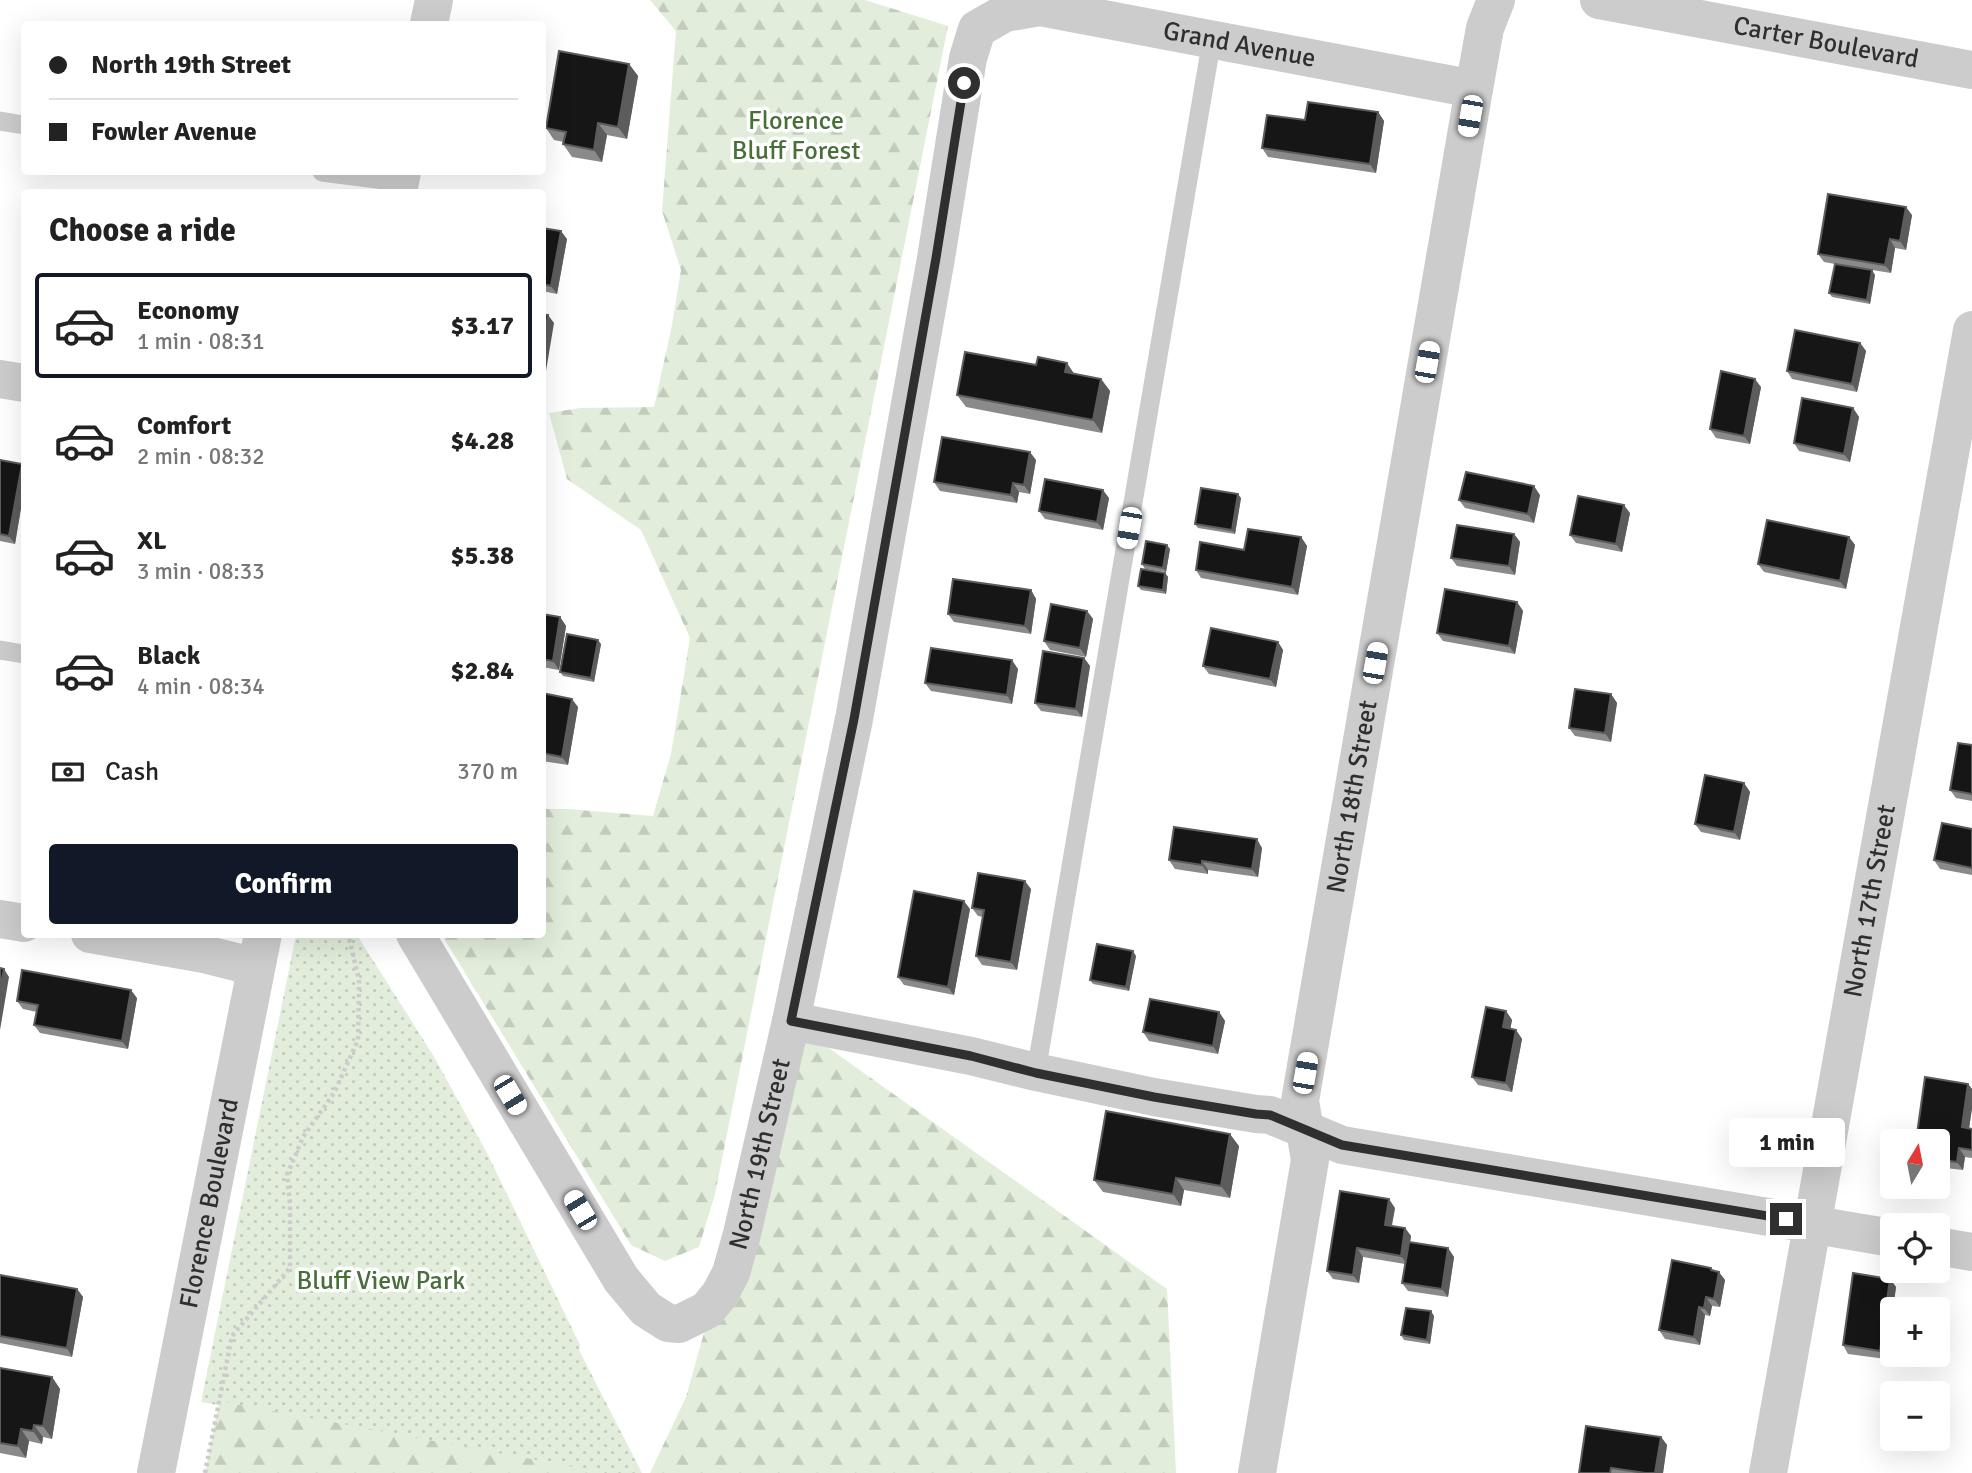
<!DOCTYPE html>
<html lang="en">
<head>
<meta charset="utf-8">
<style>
	:root { --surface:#fff; --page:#f6f6f6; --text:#222; --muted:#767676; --line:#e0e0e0; --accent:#111827 }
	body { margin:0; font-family:Signika,sans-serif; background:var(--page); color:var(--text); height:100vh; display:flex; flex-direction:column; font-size:26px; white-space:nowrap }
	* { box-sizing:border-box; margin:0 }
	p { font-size:23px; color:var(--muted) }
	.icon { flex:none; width:38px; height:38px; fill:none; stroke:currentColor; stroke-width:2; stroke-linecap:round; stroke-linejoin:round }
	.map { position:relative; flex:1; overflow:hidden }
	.side { position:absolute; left:21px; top:189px; width:525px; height:749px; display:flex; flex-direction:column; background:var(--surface); border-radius:7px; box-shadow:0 7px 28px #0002 }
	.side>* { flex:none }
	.top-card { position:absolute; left:21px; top:21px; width:525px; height:154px; border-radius:7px; box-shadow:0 7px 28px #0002; display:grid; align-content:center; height:154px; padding:0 28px; background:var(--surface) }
	.needle { width:46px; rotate:10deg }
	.fabs { position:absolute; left:1880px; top:1129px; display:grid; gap:14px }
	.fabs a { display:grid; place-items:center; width:70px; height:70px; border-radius:7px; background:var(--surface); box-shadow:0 7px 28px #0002; font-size:35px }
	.end { position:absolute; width:32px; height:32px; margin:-16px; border:9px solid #2f2f2f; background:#fff; box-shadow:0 0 0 4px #fff }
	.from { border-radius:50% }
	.bubble { position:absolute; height:49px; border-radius:7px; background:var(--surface); box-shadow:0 7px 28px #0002; font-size:23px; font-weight:700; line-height:49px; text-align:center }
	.car { position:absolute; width:21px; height:42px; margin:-21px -10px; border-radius:9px; box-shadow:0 0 5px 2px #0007; background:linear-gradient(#fff 24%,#345 0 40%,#fff 0 76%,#345 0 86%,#fff 0) }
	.top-card b { display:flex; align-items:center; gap:24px; height:66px; font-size:26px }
	.top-card b+b { border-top:2px solid var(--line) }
	.top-card i { width:18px; height:18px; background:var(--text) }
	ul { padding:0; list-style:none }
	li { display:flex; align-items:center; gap:21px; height:105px; margin:0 14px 10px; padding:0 14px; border:4px solid transparent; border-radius:7px }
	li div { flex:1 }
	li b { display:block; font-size:26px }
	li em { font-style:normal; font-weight:700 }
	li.active { border-color:var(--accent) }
	li>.icon { width:63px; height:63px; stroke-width:1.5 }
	h2 { padding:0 28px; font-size:32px; line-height:84px }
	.pay { display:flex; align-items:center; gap:18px; height:77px; padding:0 28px; font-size:26px }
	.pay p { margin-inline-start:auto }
	.action { display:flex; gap:14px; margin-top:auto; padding:14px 28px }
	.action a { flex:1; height:80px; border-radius:7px; background:var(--accent); color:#fff; font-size:28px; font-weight:700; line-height:80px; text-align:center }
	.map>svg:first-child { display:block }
	.green { fill:url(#green-dots) }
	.forest { fill:url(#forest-firs) }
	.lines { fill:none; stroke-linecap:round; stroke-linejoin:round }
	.path { stroke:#ccc; stroke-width:4.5; stroke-dasharray:3.5 3.5; stroke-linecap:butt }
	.service { stroke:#ccc; stroke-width:19 }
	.minor { stroke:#ccc; stroke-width:38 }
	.tertiary { stroke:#ccc; stroke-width:38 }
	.wall { fill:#8a8a8a }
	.shaded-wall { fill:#5c5c5c }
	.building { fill:#161616; stroke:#5c5c5c; stroke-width:2 }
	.route { stroke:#2f2f2f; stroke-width:9 }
	.labels { text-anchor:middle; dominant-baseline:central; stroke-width:7; stroke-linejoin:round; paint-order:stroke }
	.street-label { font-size:26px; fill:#2f2f2f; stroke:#fff }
	.park-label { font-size:26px; fill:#486f38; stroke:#fff }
</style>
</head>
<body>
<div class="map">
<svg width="1972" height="1473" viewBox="0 0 1972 1473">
	<defs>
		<pattern id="green-dots" width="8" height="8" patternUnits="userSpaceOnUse" patternTransform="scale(1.75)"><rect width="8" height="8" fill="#e2eedb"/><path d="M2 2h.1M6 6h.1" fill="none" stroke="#c2ccbc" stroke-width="1.8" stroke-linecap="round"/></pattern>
		<pattern id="forest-firs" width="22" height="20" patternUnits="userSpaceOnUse" patternTransform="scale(1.75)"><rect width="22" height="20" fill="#e2eedb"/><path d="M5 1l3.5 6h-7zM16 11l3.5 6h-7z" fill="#c2ccbc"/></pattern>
	</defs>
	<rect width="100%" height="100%" fill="#fff"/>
	<path class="green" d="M296,935H357L433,1055L487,1153L580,1345L579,1350L642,1473H604L201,1402Z"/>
	<path class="forest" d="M650,0H865L948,26L715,1194L699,1247L665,1261L631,1245L442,935L542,934L543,809H568L653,816L671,754L690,638L641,530L567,479L549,413L580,408L654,407L672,325L681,270L662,211L676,31Z
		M791,1021L1167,1289L1176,1473H650L686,1397Z
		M219,1401L606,1473H205Z"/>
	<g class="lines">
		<path class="path" d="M205,1473L232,1336L290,1268V1204L287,1175L303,1137L334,1093L358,1040L359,980L348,934"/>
		<path class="service" d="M0,121L24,125
			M322,172L400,182
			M0,650L24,654
			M1036,1072L1212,39"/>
		<g class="minor">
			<path id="s1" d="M1599,0L1972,70"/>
			<path d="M0,379L24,383"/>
			<path d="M0,919L24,923"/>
			<path d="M90,934L204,954L256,967"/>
			<path id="s2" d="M415,934L621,1279L646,1309L668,1323L679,1324L707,1310L720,1294L731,1273L742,1234L791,1021L854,719L936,258L968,58L977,29L1005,13L1040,7L1474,89"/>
			<path d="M791,1021L971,1056L1036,1072L1154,1097L1256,1114L1270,1115L1342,1145L1892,1238"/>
			<path d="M1937,1246L1972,1252"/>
			<path id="s3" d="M1257,1473L1310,1160L1300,1101L1474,89L1485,28L1496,0"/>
			<path id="s4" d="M1768,1473L1972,330"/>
		</g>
		<g class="tertiary">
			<path d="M429,24L434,0"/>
			<path d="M398,192L402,172"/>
			<path id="s5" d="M156,1473L263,934"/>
		</g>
	</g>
	<path class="wall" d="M629,64L638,76L627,139L607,135L602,162L572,157L563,144L564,142L554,140L546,128Z
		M1378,112L1384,121L1376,173L1268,157L1262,148L1305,120Z
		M1912,215L1906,250L1895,248L1891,273L1841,265L1875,275L1870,304L1832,297L1829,293L1835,264L1824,262L1818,254Z
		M542,228L567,239L557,294L542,291Z
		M1860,343L1866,351L1857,392L1792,379L1787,371Z
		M1074,374L1101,379L1110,391L1102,433L966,407L957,395Z
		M1761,387L1750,444L1716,438L1710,429Z
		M1853,408L1859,417L1850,462L1799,451L1794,443Z
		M0,460L22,464L24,467V490L15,544L0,541Z
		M1036,460L1030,494L1019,492L1017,503L940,491L934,482Z
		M1540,495L1534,523L1465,508L1459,500Z
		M1109,498L1103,530L1045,519L1039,511Z
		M1241,498L1235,534L1198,528L1195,524Z
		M1630,513L1622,552L1576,543L1570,535Z
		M1514,534L1520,542L1515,575L1457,566L1451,558Z
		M1301,537L1307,546L1298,595L1201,578L1196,570L1244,550Z
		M1849,537L1855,545L1846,589L1764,572L1758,564Z
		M1170,549L1166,572L1145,569L1142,564Z
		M1165,573L1168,577L1166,594L1141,590L1138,586Z
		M1031,590L1036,599L1031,634L954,622L948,614Z
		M1517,602L1523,611L1515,654L1443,641L1437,633Z
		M1087,611L1093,619L1086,657L1050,650L1044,641Z
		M542,614L560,617L566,626L559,670L542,667Z
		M1278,642L1283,650L1276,687L1209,674L1203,666Z
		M601,644L594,682L563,676L560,672Z
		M1084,658L1090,666L1082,717L1041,711L1035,703Z
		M1018,669L1012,704L931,691L925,683Z
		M542,693L578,707L568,765L542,761Z
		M1611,694L1617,703L1611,742L1575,736L1569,728Z
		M1972,745V801L1956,798L1950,790Z
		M1744,783L1750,792L1740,840L1701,832L1695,824Z
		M1972,829V875L1940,869L1934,860Z
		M1262,848L1258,877L1208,870V874L1175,869L1169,860Z
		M1031,889L1017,970L982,965L976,956L983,917L978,916L972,908Z
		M970,909L954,995L904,985L898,977Z
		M1136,956L1129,991L1093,984L1090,980Z
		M137,998L128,1049L40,1033L34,1025L37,1012L23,1009L17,1001Z
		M1506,1011L1512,1020L1510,1029L1516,1030L1522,1039L1512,1092L1478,1085L1472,1077Z
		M1219,1012L1225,1021L1218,1054L1149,1041L1143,1032Z
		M1968,1084L1972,1089V1108L1969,1128L1972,1129V1158L1965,1157L1963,1170L1937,1167V1141Z
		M1239,1146L1230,1198L1184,1190L1181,1206L1103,1192L1094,1180Z
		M1395,1208L1392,1226L1405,1228L1411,1236L1410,1242L1448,1248L1454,1257L1448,1297L1408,1291L1402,1283L1405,1264L1363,1257L1359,1283L1333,1279L1327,1271Z
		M1711,1268L1725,1280L1720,1307L1712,1306L1710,1316L1705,1315L1700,1345L1665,1339L1659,1330Z
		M0,1275L77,1289L83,1297L72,1357L0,1343Z
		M1890,1279L1896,1287L1886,1359L1848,1354L1843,1345Z
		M1434,1316L1430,1344L1404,1340L1401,1335Z
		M0,1368L52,1377L60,1389L52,1439L43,1437L42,1444L29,1441L26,1458L0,1453Z
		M1661,1437L1667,1445L1663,1473H1579Z"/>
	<path class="shaded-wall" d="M629,64L638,76L627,139L618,127Z
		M1378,112L1384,121L1376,173L1370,164Z
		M598,123L607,135L602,162L594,150Z
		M1906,207L1912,215L1906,250L1900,241Z
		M561,231L567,239L557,294L551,286Z
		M1890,239L1895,248L1891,273L1885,265Z
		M1872,270L1875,275L1870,304L1867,300Z
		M548,315L554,323L544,383L542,382V348Z
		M1860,343L1866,351L1857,392L1852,384Z
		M1067,363L1075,375L1065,372Z
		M1101,379L1110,391L1102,433L1093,420Z
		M1755,379L1761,387L1750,444L1744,436Z
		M1853,408L1859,417L1850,462L1844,454Z
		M1030,452L1036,460L1030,494L1024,485Z
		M22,464L24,467V490L15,544L9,536Z
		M1013,483L1019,492L1017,503L1011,495Z
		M1534,486L1540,495L1534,523L1528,514Z
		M1103,490L1109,498L1103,530L1097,522Z
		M1238,494L1241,498L1235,534L1232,530Z
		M1624,505L1630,513L1622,552L1616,544Z
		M1514,534L1520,542L1515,575L1509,566Z
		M1301,537L1307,546L1298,595L1292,587Z
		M1849,537L1855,545L1846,589L1840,581Z
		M1167,545L1170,549L1166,572L1163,568Z
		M1165,573L1168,577L1166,594L1163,590Z
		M1031,590L1036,599L1031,634L1025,626Z
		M1517,602L1523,611L1515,654L1509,646Z
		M1087,611L1093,619L1086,657L1080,648Z
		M560,617L566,626L559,670L553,661Z
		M598,640L601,644L594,682L591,678Z
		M1278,642L1283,650L1276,687L1270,679Z
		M1084,658L1090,666L1082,717L1076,709Z
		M1012,660L1018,669L1012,704L1007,695Z
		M1611,694L1617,703L1611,742L1605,733Z
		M572,699L578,707L568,765L562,757Z
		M1744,783L1750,792L1740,840L1734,832Z
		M1257,839L1262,848L1258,877L1252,869Z
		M1202,861L1208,870V874L1202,865Z
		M1025,881L1031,889L1017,970L1011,962Z
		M964,901L970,909L954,995L948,987Z
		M1133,951L1136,956L1129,991L1126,987Z
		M4,969L9,977L0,1030V989Z
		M131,990L137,998L128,1049L122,1041Z
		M1506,1011L1512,1020L1509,1036L1503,1027Z
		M1219,1012L1225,1021L1218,1054L1213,1046Z
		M1516,1030L1522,1039L1512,1092L1506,1083Z
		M1968,1084L1972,1089V1108L1968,1136L1962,1127Z
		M1230,1134L1239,1146L1230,1198L1221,1186Z
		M1959,1148L1965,1157L1963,1170L1957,1162Z
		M1176,1178L1184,1190L1181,1206L1173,1194Z
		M1389,1199L1395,1208L1390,1233L1385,1225Z
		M1405,1228L1411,1236L1407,1264L1401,1256Z
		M1357,1248L1363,1257L1359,1283L1353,1275Z
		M1448,1248L1454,1257L1448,1297L1442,1289Z
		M1719,1272L1725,1280L1720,1307L1714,1299Z
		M1890,1279L1896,1287L1893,1309H1892V1316L1886,1359L1880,1351Z
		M77,1289L83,1297L72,1357L67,1348Z
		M1706,1297L1712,1306L1710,1316L1704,1308Z
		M1940,1306L1943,1310L1937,1338V1320Z
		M1699,1307L1705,1315L1700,1345L1694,1337Z
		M1431,1311L1434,1316L1430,1344L1427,1340Z
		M52,1377L60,1389L52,1439L43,1426Z
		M34,1425L43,1437L42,1444L33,1431Z
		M21,1429L29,1441L26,1458L18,1446Z
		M1661,1437L1667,1445L1663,1473H1655Z"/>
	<path class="building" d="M559,51L629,64L618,127L598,123L594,150L563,144L566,132L546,128Z
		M1308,102L1378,112L1370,164L1262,148L1267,115L1305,120Z
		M1828,194L1906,207L1900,241L1890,239L1885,265L1818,254Z
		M542,228L561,231L551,286L542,284Z
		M1835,264L1872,270L1867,300L1829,293Z
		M542,314L548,315L542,348Z
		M1795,330L1860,343L1852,384L1787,371Z
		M965,352L1036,365L1038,357L1067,363L1065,372L1101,379L1093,420L957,395Z
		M1721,371L1755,379L1744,436L1710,429Z
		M1802,398L1853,408L1844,454L1794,443Z
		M942,437L1030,452L1024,485L1013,483L1011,495L934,482Z
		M0,460L22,464L9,536L0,534Z
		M1466,472L1534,486L1528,514L1459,500Z
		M1045,479L1103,490L1097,522L1039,511Z
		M1201,488L1238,494L1232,530L1195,524Z
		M1578,496L1624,505L1616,544L1570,535Z
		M1767,520L1849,537L1840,581L1758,564Z
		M1457,525L1514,534L1509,566L1451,558Z
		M1248,529L1301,537L1292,587L1196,570L1200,542L1244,550Z
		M1146,541L1167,545L1163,568L1142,564Z
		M1141,569L1165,573L1163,590L1138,586Z
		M953,579L1031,590L1025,626L948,614Z
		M1445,589L1517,602L1509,646L1437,633Z
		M1051,604L1087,611L1080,648L1044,641Z
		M542,614L560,617L553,661L542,659Z
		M1211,628L1278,642L1270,679L1203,666Z
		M567,634L598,640L591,678L560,672Z
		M931,648L1012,660L1007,695L925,683Z
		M1043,651L1084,658L1076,709L1035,703Z
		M1575,689L1611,694L1605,733L1569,728Z
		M542,693L572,699L562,757L542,753Z
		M1958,743L1972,745V794L1950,790Z
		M1705,775L1744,783L1734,832L1695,824Z
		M1942,823L1972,829V868L1934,860Z
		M1174,827L1257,839L1252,869L1202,861V865L1169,860Z
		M978,873L1025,881L1011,962L976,956L984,910L972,908Z
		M914,891L964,901L948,987L898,977Z
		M1097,944L1133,951L1126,987L1090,980Z
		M0,968L4,969L0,989Z
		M22,970L131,990L122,1041L34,1025L38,1005L17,1001Z
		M1150,999L1219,1012L1213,1046L1143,1032Z
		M1486,1007L1506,1011L1503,1027L1516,1030L1506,1083L1472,1077Z
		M1925,1077L1968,1084L1962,1127L1972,1129V1150L1959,1148L1957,1162L1937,1159V1141H1916Z
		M1106,1111L1230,1134L1221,1186L1176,1178L1173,1194L1094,1180Z
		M1340,1191L1389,1199L1385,1225L1405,1228L1401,1256L1357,1248L1353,1275L1327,1271Z
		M1409,1242L1448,1248L1442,1289L1402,1283Z
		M1672,1260L1711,1268V1270L1719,1272L1714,1299L1706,1297L1704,1308L1699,1307L1694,1337L1659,1330Z
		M1853,1273L1890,1279L1880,1351L1843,1345Z
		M0,1275L77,1289L67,1348L0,1336Z
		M1910,1300L1940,1306L1937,1320V1309H1908Z
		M1406,1308L1431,1311L1427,1340L1401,1335Z
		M0,1368L52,1377L43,1426L34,1425L33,1431L21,1429L18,1446L0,1443Z
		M1586,1426L1661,1437L1655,1473H1645L1611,1468L1610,1473H1579Z"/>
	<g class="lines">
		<path class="route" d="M964,83L936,258L854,719L791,1021L971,1056L1036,1073L1154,1097L1256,1114L1270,1115L1342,1145L1786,1219"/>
	</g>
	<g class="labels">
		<g class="street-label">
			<text stroke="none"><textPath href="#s1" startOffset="231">Carter Boulevard</textPath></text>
			<text stroke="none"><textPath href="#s2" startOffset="2093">Grand Avenue</textPath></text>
			<text stroke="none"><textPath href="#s3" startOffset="686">North 18th Street</textPath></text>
			<text stroke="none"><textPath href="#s4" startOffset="581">North 17th Street</textPath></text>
			<text stroke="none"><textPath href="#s2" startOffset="676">North 19th Street</textPath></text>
			<text stroke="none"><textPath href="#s5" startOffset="275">Florence Boulevard</textPath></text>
		</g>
		<g class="park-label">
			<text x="796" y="121">Florence<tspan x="796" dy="30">Bluff Forest</tspan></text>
			<text x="381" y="1281">Bluff View Park</text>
		</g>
	</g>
</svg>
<div class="fabs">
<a><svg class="needle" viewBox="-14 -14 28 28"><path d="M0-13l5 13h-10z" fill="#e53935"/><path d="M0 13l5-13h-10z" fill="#767676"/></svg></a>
<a><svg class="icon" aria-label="locate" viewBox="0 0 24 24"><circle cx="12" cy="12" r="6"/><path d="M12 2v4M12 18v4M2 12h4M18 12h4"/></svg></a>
<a>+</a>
<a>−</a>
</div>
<i class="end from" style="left:964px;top:83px"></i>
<i class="end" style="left:1786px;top:1219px"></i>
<div class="bubble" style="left:1729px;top:1118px;width:116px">1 min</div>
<i class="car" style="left:1470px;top:116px;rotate:190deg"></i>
<i class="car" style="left:1427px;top:362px;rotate:10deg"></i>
<i class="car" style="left:1129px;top:528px;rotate:190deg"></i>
<i class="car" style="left:1375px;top:663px;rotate:10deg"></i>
<i class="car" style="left:1305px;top:1073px;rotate:10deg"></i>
<i class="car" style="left:510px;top:1095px;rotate:149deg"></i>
<i class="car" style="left:580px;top:1210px;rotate:329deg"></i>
<div class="top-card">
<b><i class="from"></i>North 19th Street</b>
<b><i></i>Fowler Avenue</b>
</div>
<section class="side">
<h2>Choose a ride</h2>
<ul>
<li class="active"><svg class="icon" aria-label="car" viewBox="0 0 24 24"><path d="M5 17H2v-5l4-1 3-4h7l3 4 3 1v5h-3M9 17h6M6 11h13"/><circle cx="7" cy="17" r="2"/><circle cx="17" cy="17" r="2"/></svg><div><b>Economy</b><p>1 min · 08:31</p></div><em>$3.17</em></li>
<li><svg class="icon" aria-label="car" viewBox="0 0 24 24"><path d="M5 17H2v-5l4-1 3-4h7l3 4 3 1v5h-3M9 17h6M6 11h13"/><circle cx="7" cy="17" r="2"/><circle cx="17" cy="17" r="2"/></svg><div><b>Comfort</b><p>2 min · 08:32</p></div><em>$4.28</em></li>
<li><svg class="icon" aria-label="car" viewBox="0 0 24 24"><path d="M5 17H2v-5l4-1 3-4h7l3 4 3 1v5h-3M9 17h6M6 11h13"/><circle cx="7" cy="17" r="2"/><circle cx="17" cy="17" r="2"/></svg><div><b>XL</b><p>3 min · 08:33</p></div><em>$5.38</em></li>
<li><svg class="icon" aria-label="car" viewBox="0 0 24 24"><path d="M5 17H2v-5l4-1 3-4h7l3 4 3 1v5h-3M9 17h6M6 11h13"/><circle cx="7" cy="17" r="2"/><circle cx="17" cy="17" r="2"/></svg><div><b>Black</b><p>4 min · 08:34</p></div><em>$2.84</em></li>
</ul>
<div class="pay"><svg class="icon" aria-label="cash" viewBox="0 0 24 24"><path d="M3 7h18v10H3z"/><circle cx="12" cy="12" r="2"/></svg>Cash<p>370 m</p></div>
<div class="action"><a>Confirm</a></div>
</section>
</div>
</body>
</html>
